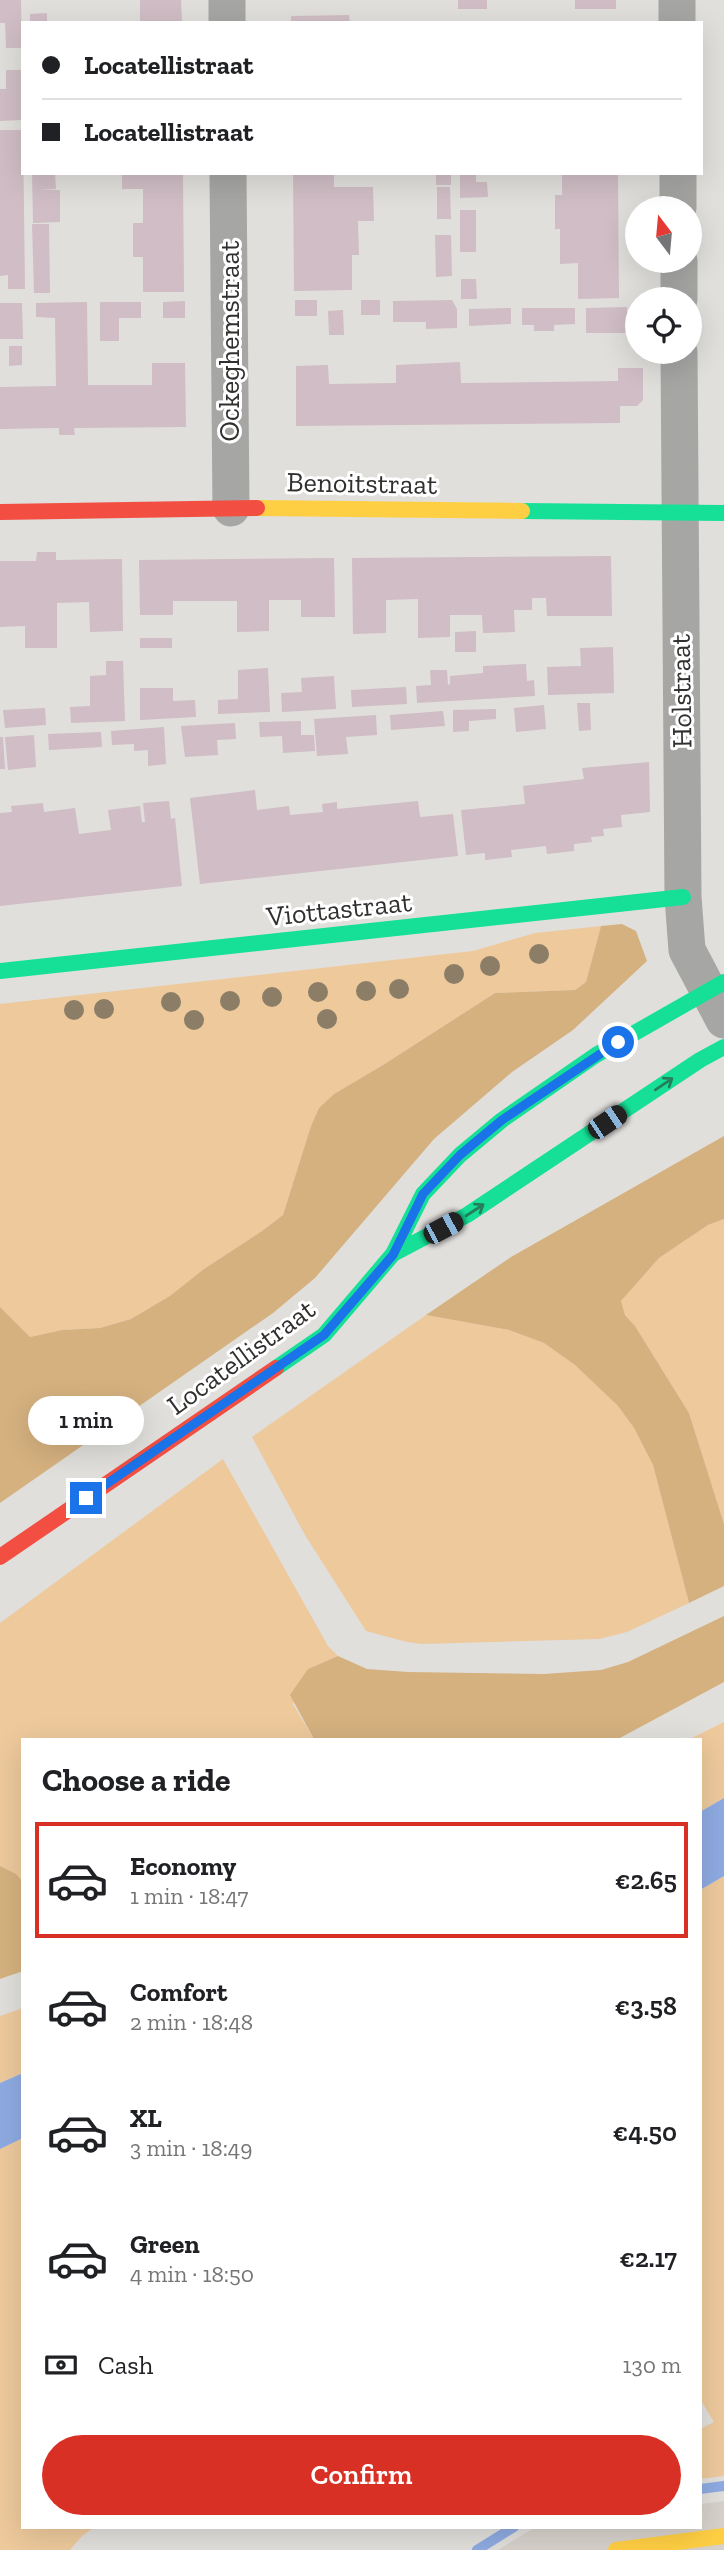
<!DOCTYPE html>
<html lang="en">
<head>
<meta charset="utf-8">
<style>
	:root { --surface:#fff; --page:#f2f2f2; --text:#202124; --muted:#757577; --line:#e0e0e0; --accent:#d93025 }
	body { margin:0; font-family:"Zilla Slab",serif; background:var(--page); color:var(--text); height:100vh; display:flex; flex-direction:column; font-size:26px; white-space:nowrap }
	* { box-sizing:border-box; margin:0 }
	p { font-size:23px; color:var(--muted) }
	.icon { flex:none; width:38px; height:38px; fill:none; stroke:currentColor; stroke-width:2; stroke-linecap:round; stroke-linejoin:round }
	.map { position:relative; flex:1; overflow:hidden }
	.drawer { position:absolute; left:21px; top:1738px; width:681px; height:791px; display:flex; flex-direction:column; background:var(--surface); border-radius:0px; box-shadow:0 7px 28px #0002 }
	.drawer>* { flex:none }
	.banner { position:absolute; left:21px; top:21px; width:682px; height:154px; border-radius:0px; box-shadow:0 7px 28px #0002; display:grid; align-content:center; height:154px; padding:0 21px; background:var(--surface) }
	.needle { width:46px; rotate:344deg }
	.buttons { position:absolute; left:625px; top:196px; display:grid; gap:14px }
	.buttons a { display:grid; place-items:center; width:77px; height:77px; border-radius:50%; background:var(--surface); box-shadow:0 7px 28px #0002; font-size:35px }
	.end { position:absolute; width:32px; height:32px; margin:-16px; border:9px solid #1a73e8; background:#fff; box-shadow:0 0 0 4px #fff }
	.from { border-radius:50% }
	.bubble { position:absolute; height:49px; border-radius:24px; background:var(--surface); box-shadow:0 7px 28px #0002; font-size:23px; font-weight:600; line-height:49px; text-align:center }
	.car { position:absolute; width:21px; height:42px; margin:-21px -10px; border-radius:9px; box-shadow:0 0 5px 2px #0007; background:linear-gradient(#222 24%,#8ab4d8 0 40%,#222 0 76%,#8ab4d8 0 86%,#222 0) }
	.banner b { display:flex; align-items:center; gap:24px; height:66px; font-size:26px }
	.banner b+b { border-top:2px solid var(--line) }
	.banner i { width:18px; height:18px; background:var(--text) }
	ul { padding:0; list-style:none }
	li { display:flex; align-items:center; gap:21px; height:116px; margin:0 14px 10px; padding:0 7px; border:4px solid transparent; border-radius:0px }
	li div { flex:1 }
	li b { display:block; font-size:26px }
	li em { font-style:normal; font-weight:600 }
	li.current { border-color:var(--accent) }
	li>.icon { width:63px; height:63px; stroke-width:1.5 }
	h2 { padding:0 21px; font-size:32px; line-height:84px }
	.pay { display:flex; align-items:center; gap:18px; height:77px; padding:0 21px; font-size:26px }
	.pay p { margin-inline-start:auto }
	.cta { display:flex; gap:14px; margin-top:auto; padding:14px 21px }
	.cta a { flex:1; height:80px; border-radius:42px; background:var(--accent); color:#fff; font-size:28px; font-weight:600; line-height:80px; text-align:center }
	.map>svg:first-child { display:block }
	.built { fill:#d6d1ca }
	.green { fill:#edc99c }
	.forest { fill:#d5b17f }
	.water { fill:#8eaae1 }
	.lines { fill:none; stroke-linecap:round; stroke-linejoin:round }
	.stream { stroke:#8eaae1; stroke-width:10 }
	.building { fill:#d0bdc5 }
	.street { stroke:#a6a6a5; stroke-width:37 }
	.fast { stroke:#16e098; stroke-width:16 }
	.slow { stroke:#ffcf43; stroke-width:16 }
	.jam { stroke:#f24e42; stroke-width:16 }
	.tree { fill:#8b7d66 }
	.oneway { stroke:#257f5e }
	.route { stroke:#1a73e8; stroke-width:9 }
	.labels { text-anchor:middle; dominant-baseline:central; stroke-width:6; stroke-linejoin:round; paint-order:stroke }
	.street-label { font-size:28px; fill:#31302f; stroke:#fff }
</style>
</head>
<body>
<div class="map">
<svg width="724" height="2550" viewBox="0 0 724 2550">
	<rect width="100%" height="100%" fill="#e1dfdc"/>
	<path class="built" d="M724,2501V2550H498L532,2529L547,2527H700V2504Z"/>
	<path class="green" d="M601,926L586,982L575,990L495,993L383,1065L334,1094L319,1108L311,1126L283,1215L262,1231L204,1269L171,1296L131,1319L100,1328L62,1330L30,1337L0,1307V1004L473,951L535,933Z
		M724,1219V1524L689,1413L635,1326L625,1315L621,1301L659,1258L708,1225Z
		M426,1315L509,1330L544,1343L575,1365L618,1406L634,1428L653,1465L689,1603L627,1632L599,1639L422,1644L407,1642L366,1631L305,1535L252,1437Z
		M223,1459L328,1646L338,1656L308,1669L293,1704L314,1739L23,1740V1882L15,1874L0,1866V1623Z
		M724,1722V1798L700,1812V1740L690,1739Z
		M724,1876V2476L700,2479V2429L714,2422L700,2399V1890Z
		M23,2008V2073L0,2083V2016Z
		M23,2138V2527H95L82,2536L70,2550H0V2149Z"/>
	<path class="forest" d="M622,924L636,931L647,961L573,1030L512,1072L434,1139L315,1278L273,1313L0,1503V1307L30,1337L62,1330L100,1328L131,1319L170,1296L204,1269L262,1231L283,1215L311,1126L319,1108L334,1094L383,1065L495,993L575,990L586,982L601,926Z
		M724,1136V1219L708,1225L659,1258L621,1301L625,1315L635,1326L689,1413L724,1524V1586L689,1603L653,1465L634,1428L618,1406L575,1365L544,1343L509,1330L426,1315L511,1257Z
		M724,1616V1682L618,1739H314L290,1695L308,1669L338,1656L367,1669L408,1672L544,1674L601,1670L628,1662Z
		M0,1866L16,1874L23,1882V1971L0,1979Z"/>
	<path class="water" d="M724,1798V1876L700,1890V1812Z
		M23,2073V2138L0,2149V2083Z"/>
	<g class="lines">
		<path class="stream" d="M700,2489L724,2486
			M477,2550L514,2527"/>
	</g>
	<path class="building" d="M0,0H21L22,48H6L5,23H0Z
		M140,0H181L182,23H140Z
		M458,0H487V9H458Z
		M575,0H616V9H575Z
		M47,13V23H30V14Z
		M349,15L350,23H291V16Z
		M6,70H22V120L0,121V89H6Z
		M0,130H23L25,289H8V275L0,276Z
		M32,173H55L56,189L39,190H60V222L33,223Z
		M122,173H183L184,292H143V257H133V223H143V189H122Z
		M293,173H334V187H373L374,221H358L359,255H352V290L294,291Z
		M436,173H451V185H436Z
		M460,173H476V182H487L488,197L460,198Z
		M562,173H618L619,298L578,299V263L560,264V229H555V195H562Z
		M437,187H450L451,219H437Z
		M460,210H476V252H460Z
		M32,224H49L50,293H34Z
		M435,235H451L452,276L436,277Z
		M461,279H476L477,299H461Z
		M295,300H317V316H295Z
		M361,300H380V315H361Z
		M452,300L457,309V328L426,329V322H393V301Z
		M185,301V318H163V302Z
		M87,302L88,385H152V363H185L186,427L74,428L75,435H59V428L0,429V387L56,386L55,318L36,317V303Z
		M100,302H141V318H119V341H100Z
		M0,303H22L23,339H0Z
		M627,307L628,333H586V308Z
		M511,308V324L469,326V309Z
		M522,308H575V324L554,325V331H534V325H522Z
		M343,310L344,335H329L328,311Z
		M9,346H22V365L9,366Z
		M460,362L461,383L618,381V368H643V400L637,406H620V423L296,426V366L328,365L329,384L396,383V365Z
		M37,552H56V560L122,559L123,631L90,632L89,602L57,603V648H25V626L0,627V561H36Z
		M611,556L612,616H547L546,598H532V610H514L515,632L483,633L482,615H450V637L418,638V599L386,600V633L353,634L352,558Z
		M334,558L335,617H301V600H269V631L237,632V601H173V615H140L139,560Z
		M476,631V652H455V632Z
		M140,638H172V648H140Z
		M613,647L614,693L548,695L547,667L581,666L580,648Z
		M106,661H123L125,721L71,723L70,707L90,706V676L106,675Z
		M526,664L527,681L534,680L535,696L417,703L416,686L431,685L430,670H447L448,685L450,684V676L483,673V666Z
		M268,668L270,712L218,714V700L238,699V670Z
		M334,676L336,709L282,712L281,693L302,692L301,678Z
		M406,687L407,704L352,707L351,690Z
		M140,688H173V701L195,700L196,717L140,720Z
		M577,703H590L591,730L579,731Z
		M544,705L546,729L516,732L514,708Z
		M45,708L46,725L5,728L3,710Z
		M496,709V719L469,721V731L453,732V710Z
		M443,711L445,726L391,730L390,715Z
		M376,715L377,735L346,737L348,754L317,756L314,719Z
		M301,721V735H314L315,751L283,753L282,736L260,737L259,722Z
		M235,723L236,739L217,740L218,755L185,757L181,726Z
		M164,727L166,764L148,766V750L134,751V744L112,745L111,731Z
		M101,732L102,747L49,750L48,734Z
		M34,735L36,767L8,770L5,737Z
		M0,737H3L5,769H0Z
		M649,762L650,812L621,815L622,827L603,829L604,836L591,837L592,842L574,844V851L547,854L546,846L511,850L512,857L485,860V853L466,855L461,810L525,804L523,786L584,779L582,768Z
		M255,790L257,810L289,806L290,815L323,812L322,804L337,802V809L418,801L420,817L453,814L458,856L200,884L190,798Z
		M169,801L171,819L175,818L182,886L0,906V813L12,812L11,806L43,803L44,812L75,808L79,834L111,830L108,810L140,806L142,822H145L143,803Z"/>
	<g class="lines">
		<path class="street" d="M227,0V23
			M677,0V23
			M228,173L231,508
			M678,173V208
			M679,261V299
			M679,352L683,897L687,950L724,1020"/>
		<path class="fast" d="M522,511L724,513
			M0,971L683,897
			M393,1254L467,1215L700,1060L724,1047
			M276,1368L324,1335L393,1254L423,1194L460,1155L502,1120L596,1055L724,982"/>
		<path class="slow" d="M257,508L522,511
			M616,2550L724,2536"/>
		<path class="jam" d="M0,512L257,508
			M0,1557L276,1368"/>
	</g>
	<g class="tree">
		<circle cx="539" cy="954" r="10"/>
		<circle cx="490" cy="966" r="10"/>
		<circle cx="454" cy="974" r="10"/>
		<circle cx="399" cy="989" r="10"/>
		<circle cx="366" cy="991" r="10"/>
		<circle cx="318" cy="992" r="10"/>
		<circle cx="272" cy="997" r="10"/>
		<circle cx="230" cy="1001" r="10"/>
		<circle cx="171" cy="1002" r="10"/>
		<circle cx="104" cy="1009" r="10"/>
		<circle cx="74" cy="1010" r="10"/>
		<circle cx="327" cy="1019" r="10"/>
		<circle cx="194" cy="1020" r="10"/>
	</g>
	<defs><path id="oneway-shaft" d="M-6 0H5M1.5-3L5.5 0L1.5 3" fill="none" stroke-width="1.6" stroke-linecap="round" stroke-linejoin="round" transform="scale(1.75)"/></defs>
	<g class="oneway">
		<use href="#oneway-shaft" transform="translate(664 1084) rotate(-34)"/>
		<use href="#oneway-shaft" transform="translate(475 1210) rotate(-33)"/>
	</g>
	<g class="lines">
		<path class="route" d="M86,1498L324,1335L393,1255L423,1194L460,1155L502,1120L618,1042"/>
	</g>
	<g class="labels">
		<g class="street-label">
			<text transform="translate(229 341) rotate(-90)">Ockeghemstraat</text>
			<text transform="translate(362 483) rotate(1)">Benoitstraat</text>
			<text transform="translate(681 691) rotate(-91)">Holstraat</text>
			<text transform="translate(339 909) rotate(-6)">Viottastraat</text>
			<text transform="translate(241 1357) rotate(-36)">Locatellistraat</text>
		</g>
	</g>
</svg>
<div class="buttons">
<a><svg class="needle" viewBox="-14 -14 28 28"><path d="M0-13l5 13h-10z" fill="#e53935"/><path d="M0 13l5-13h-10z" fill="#757577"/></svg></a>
<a><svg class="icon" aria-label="locate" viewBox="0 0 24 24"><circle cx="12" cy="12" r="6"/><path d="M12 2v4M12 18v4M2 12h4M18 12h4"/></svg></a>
</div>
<i class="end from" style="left:618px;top:1042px"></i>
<i class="end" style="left:86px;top:1498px"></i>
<div class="bubble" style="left:28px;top:1396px;width:116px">1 min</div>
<i class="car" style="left:607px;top:1122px;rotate:56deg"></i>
<i class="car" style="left:443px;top:1228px;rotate:62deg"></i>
<div class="banner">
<b><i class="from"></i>Locatellistraat</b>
<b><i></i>Locatellistraat</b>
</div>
<section class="drawer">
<h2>Choose a ride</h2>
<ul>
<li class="current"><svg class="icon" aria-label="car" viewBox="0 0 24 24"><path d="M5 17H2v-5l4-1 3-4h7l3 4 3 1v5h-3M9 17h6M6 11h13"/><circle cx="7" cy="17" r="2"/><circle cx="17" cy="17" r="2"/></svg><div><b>Economy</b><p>1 min · 18:47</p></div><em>€2.65</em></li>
<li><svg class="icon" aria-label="car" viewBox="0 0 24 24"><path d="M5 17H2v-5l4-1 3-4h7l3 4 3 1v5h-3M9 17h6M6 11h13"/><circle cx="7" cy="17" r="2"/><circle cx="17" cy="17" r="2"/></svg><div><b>Comfort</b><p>2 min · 18:48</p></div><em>€3.58</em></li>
<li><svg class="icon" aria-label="car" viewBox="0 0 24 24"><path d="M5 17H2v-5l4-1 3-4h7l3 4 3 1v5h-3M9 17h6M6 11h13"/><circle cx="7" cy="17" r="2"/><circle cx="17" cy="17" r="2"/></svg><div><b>XL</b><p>3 min · 18:49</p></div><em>€4.50</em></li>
<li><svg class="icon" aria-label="car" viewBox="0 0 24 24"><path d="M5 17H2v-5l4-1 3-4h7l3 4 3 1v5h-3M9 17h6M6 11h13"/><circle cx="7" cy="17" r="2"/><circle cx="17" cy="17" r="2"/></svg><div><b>Green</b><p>4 min · 18:50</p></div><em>€2.17</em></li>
</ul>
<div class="pay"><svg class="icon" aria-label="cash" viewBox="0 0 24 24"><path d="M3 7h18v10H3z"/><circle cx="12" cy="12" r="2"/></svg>Cash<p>130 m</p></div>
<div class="cta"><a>Confirm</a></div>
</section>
</div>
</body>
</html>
